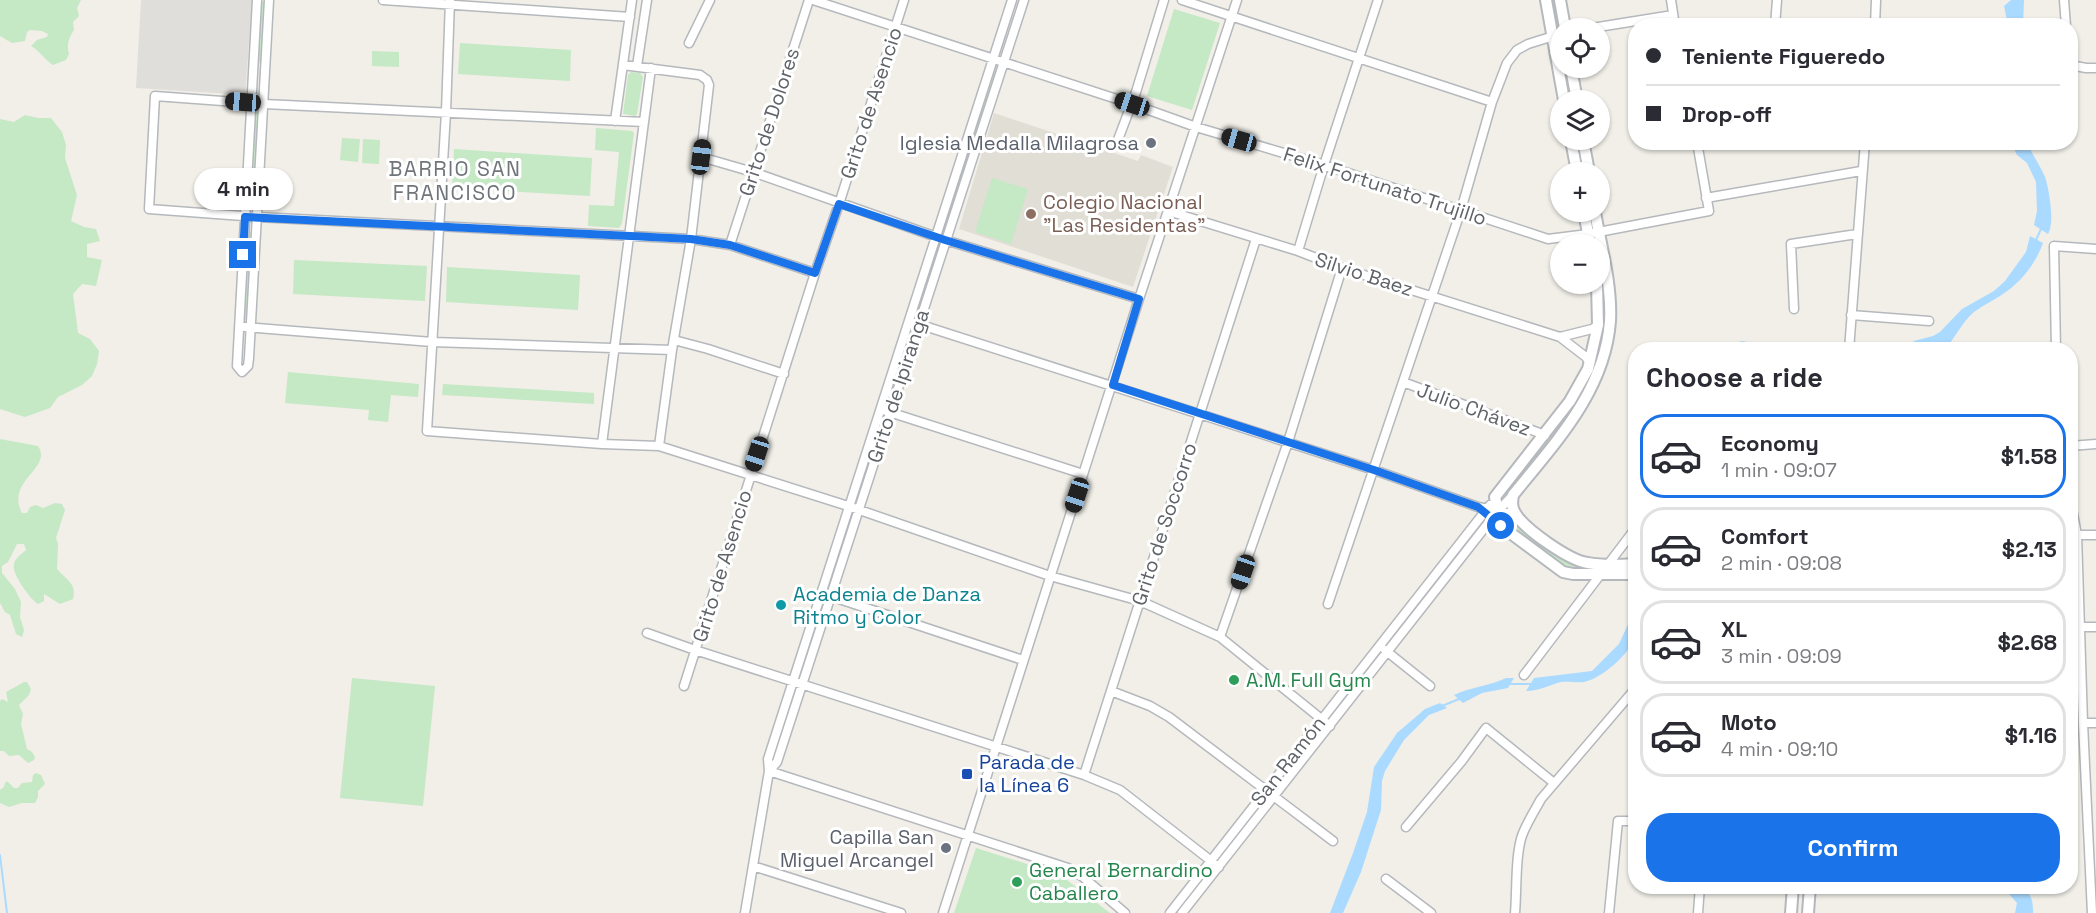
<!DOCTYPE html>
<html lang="en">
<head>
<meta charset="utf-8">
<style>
	:root { --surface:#fff; --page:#f7f7f7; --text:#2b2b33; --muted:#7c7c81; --line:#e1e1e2; --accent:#1a73e8 }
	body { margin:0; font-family:"Space Grotesk",sans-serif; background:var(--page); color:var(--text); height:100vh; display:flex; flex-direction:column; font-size:22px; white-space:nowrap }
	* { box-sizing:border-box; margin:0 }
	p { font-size:20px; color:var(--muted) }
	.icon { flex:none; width:33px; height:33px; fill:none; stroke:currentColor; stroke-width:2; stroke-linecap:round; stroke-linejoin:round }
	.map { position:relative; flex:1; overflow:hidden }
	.panel { position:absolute; left:1628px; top:342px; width:450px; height:552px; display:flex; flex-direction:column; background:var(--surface); border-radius:24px; box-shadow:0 2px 4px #0004 }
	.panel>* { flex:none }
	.banner { position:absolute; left:1628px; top:18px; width:450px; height:132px; border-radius:24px; box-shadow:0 2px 4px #0004; display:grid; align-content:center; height:132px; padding:0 18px; background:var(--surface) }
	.tools { position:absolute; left:1550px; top:18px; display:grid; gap:12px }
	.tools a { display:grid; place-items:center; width:60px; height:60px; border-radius:50%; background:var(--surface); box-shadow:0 2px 4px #0004; font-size:30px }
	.end { position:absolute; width:27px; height:27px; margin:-14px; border:8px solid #1a73e8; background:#fff; box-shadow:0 0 0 3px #fff }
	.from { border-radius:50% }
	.bubble { position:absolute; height:42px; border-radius:21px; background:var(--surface); box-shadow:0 2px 4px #0004; font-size:20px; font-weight:800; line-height:42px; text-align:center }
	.car { position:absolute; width:18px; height:36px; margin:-18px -9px; border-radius:8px; box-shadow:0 0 4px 2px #0007; background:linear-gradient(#222 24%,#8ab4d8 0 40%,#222 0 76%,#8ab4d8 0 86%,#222 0) }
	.banner b { display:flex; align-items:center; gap:21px; height:57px; font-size:22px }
	.banner b+b { border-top:2px solid var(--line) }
	.banner i { width:15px; height:15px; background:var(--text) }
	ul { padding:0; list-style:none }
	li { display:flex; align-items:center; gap:18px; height:84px; margin:0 12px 9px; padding:0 6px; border:3px solid var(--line); border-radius:24px }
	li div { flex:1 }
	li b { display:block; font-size:22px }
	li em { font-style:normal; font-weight:800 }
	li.current { border-color:var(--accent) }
	li>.icon { width:54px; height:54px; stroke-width:1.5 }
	h2 { padding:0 18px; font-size:27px; line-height:72px }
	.primary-button { display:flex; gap:12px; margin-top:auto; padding:12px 18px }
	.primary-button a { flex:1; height:69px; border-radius:24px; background:var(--accent); color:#fff; font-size:24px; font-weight:800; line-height:69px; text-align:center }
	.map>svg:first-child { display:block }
	.industrial { fill:#e0deda }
	.education { fill:#e1ded6 }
	.green { fill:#c5e8c5 }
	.water { fill:#aadaff }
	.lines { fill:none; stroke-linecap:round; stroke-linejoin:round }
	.stream { stroke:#aadaff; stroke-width:2 }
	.minor-casing { stroke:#b5b8bc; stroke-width:11 }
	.tertiary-casing { stroke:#b5b8bc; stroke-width:14 }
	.minor { stroke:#fff; stroke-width:8 }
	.tertiary { stroke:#fff; stroke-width:10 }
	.route { stroke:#1a73e8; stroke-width:8 }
	.worship-dot { fill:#6b7280; stroke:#fff; stroke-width:2 }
	.education-dot { fill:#8d6e63; stroke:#fff; stroke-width:2 }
	.culture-dot { fill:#0f9aa8; stroke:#fff; stroke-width:2 }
	.leisure-dot { fill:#2e9e5b; stroke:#fff; stroke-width:2 }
	.transit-dot { fill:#1a4fb4; stroke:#fff; stroke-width:2 }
	.labels { text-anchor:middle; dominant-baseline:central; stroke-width:6; stroke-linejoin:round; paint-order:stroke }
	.street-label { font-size:20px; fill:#5f6368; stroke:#fff }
	.worship-label { font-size:20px; fill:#5b616d; stroke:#fff; text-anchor:end }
	.education-label { font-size:20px; fill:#785e54; stroke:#fff; text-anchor:start }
	.culture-label { font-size:20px; fill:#0d838f; stroke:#fff; text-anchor:start }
	.leisure-label { font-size:20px; fill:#27864d; stroke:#fff; text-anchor:start }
	.transit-label { font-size:20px; fill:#164399; stroke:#fff; text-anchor:start }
	.neighbourhood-label { font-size:21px; letter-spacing:1.5px; fill:#70757a; stroke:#fff }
</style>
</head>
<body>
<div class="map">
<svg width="2096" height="913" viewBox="0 0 2096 913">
	<rect width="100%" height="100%" fill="#f1efe8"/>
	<path class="industrial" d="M141,0H252L245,97H237L232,94L136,88Z"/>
	<path class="education" d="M994,113L1138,161L1141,155L1173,167L1133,287L959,229Z"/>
	<path class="green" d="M0,0H81L77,8L79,16L73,22L74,30C69,37 66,45 69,54L66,60L53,65C44,59 40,51 31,46L37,40L47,37L48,34L42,31L30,30L27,32L25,41L12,43L0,36Z
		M263,1L266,4L259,94L261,68L258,57L261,3Z
		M1174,9L1220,23L1192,110L1147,96Z
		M460,43L571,50L570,81L458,74Z
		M372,51L399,52V67L372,66Z
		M994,70L996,71L946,225L944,226Z
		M631,72L640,73L643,77L637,114L635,116L623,114L628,75Z
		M257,107L259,110L252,209L249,207L255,109Z
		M25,115L38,118H51L62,132L66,145L65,158L77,195L71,221L84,227L96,229L100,241L87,244V257L102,260L96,286L82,284L73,294L78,333L90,339L99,351L97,364L92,376L82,385L58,397L50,408L25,417L0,409V119L14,122Z
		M596,128L632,131L634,133L622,223L619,228L588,226L589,205L614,206L619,152L595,150Z
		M342,138L360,139L358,162L340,160Z
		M363,139L380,140L379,164L362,163Z
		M454,149L592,158L590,196L452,188Z
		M992,178L1028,189L1011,244L975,232Z
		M250,231L252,234L248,318L245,320L243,318L248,233Z
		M1599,254C1608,309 1610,356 1578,405C1569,418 1558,429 1549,441C1536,458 1523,476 1508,492L1507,490C1549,438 1601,388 1604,318C1605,296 1599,275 1599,254Z
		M294,260L427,266L425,301L293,294Z
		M447,267L580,275L578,310L446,302Z
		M288,372L419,384L418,397L391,395L388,422L368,420L369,410L285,403Z
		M443,384L594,393V404L442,395Z
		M0,439L38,446C53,469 5,480 22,513H27L30,507L36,505L43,508L55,503L62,504L65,510L56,538L58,544L57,569C66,580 77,583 73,599L60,604L44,594V601L38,604C30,599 11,573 14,564C15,558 22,554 26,550L24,544H17L8,562L2,566V573L15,589L21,602L20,617L24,630L22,637L16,634L10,615L5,612L0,603Z
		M1507,522C1536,531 1554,560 1584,569H1566L1505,523Z
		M352,678L435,686L423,806L340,798Z
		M24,682H27L31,689L29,695L19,705L23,714L21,724L27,749L32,752L35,757L34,760L28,763L19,755L9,756L4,751H0V701L2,699L8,702L6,692Z
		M36,773L41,775L45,784L38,791V797L35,803H22L9,807L0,803V790L4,787L5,783L7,781L14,788H18L22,783L32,782L33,775Z
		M976,848L1059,874L1110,913H954Z"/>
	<path class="water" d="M2011,0H2024L2023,25H2008L2004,6Z
		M2011,143H2027C2032,154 2040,165 2045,177C2049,189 2055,223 2048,234L2034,225L2037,211L2036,182L2027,163L2017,155Z
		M2030,236L2043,243C2036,263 2021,282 2003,294C1993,301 1983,305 1974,312C1961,323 1956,337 1945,349H1929L1925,346H1920L1919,349H1911L1914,341L1933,336L1940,332L1962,309L1994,291L2005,281L2026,252Z
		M1742,341C1754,342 1764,349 1776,349C1794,351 1810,335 1827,349H1714Z
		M1635,609C1635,617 1637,629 1635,637C1629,655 1602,678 1584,682C1577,683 1569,681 1561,682C1549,685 1539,691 1526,691L1534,678L1592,671L1619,644Z
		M1506,678H1514L1508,688L1482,693L1463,703L1454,695C1471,687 1489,686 1506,678Z
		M1440,703L1447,708L1429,715L1404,740L1385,771L1382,781L1381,810L1361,872L1343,913H1330L1353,853L1367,812L1374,767L1397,733L1425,709Z
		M2003,887C2023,886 2034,890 2033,913H2015L2017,903Z"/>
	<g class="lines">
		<path class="stream" d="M2036,240L2041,229
			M1507,684H1532
			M1442,706L1459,699
			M0,855L7,913"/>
		<g class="minor-casing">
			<path id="minor" d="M257,0L237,366L242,372L248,366L249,358L269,0
				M383,0L630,17
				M450,0L446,112L427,431L602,444L659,446L848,506L1050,576L1140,601L1220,637L1330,726
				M813,0L1132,104L1196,127L1324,165L1548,239L1588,234L1709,211L1697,142
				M1182,0L1492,102
				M1671,0L1675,26
				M2064,0L2066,26
				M1775,26L1777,0
				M1875,26L1876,0
				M1592,28L1673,15
				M689,43L710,0
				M623,65L700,75L707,80L709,85L691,239L672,350L659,446
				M2070,65L2086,68H2096
				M637,66L647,0
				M615,121L632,0
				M644,122L264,104L155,96L149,209L257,217L691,239L730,245L815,273
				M1116,145L1136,92L1164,0
				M701,157L753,172L945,240L1139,299
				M1706,198L1861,171
				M1168,211L1298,251L1342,268L1560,337L1586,357L1590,363
				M730,245L809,0
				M1298,251L1324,165L1378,0
				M1794,309L1791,244L1857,234
				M1851,315L1929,321
				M915,323L1374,470L1478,507L1515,514
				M245,327L432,342L672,350
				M1560,337L1592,329L1598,325
				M674,340L708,349L784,374
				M1849,350L1865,142
				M2056,350L2054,246L2096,249
				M1403,382L1545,435
				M886,411L1083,474
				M602,444L651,68
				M2070,446L2096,444
				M2070,498L2077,535L2083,723L2092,913
				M2077,535H2096
				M827,595L1023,660
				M1328,604L1461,210L1492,102L1507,63L1517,50L1528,44L1560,34
				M2080,627H2096
				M647,633L695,650L1084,775L1120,790L1219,867
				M1220,637L1288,442L1342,268
				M1385,650L1430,686
				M1524,675L1635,529
				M684,686L815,273L839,204L904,0
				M1111,691L1150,706L1169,717L1333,841
				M2083,723H2096
				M769,771L777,762L1024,0
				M769,771L1068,868L1083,877L1125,913
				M1084,775L1256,239
				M1406,827L1461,762L1486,728L1554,783
				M753,866L901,913
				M1386,879L1431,913
				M745,913L769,771L768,759L1012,0
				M943,913L1139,299L1237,0
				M1170,913L1490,505
				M1182,913L1497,512L1513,495
				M1515,913C1517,891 1515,852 1523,833C1528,821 1535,810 1541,799L1635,689
				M1609,913L1618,821H1635
				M1698,913L1700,886"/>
		</g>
		<g class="tertiary-casing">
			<path id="tertiary" d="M1546,0L1564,100
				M1560,0L1565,28
				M1571,68L1577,100
				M1571,140L1577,172
				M1583,140L1589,172
				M1584,212L1590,244
				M1595,212C1601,247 1612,285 1610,321C1605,391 1555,443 1513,495C1512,502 1511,506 1515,513C1524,529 1570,561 1588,563C1603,566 1620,565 1635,564
				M1597,284L1598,325L1588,369L1570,401L1495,497L1501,526L1563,572L1573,574H1635
				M1791,913L1793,886
				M1808,913L1810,886"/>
		</g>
		<use href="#minor" class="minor"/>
		<use href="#tertiary" class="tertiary"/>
	</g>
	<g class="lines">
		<path class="route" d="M243,255L245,217L691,239L730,245L815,273L839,204L945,240L1139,299L1113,385L1374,470L1478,507L1501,526"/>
	</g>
	<g class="worship-dot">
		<circle cx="1151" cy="143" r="6"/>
		<circle cx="946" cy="848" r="6"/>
	</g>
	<circle class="education-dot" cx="1031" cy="214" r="6"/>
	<circle class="culture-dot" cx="781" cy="605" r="6"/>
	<g class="leisure-dot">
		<circle cx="1234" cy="680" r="6"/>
		<circle cx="1017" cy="882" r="6"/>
	</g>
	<rect class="transit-dot" x="961" y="768" width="12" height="12" rx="3"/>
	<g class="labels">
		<g class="street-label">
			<text transform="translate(871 103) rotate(-72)">Grito de Asencio</text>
			<text transform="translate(769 122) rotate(-72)">Grito de Dolores</text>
			<text transform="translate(1385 186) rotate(18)">Felix Fortunato Trujillo</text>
			<text transform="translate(1364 274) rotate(18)">Silvio Baez</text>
			<text transform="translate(898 386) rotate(-72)">Grito de Ipiranga</text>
			<text transform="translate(1474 409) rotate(20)">Julio Chávez</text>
			<text transform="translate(1164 524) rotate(-72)">Grito de Soccorro</text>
			<text transform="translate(722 566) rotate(-73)">Grito de Asencio</text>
			<text transform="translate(1288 761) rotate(-52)">San Ramón</text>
		</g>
		<g class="worship-label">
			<text x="1139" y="143">Iglesia Medalla Milagrosa</text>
			<text x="934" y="837">Capilla San<tspan x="934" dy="23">Miguel Arcangel</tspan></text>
		</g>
		<g class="education-label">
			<text x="1043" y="202">Colegio Nacional<tspan x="1043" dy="23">"Las Residentas"</tspan></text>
		</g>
		<g class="culture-label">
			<text x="793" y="594">Academia de Danza<tspan x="793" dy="23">Ritmo y Color</tspan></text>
		</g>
		<g class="leisure-label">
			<text x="1246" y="680">A.M. Full Gym</text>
			<text x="1029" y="870">General Bernardino<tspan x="1029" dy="23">Caballero</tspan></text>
		</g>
		<g class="transit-label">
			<text x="979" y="762">Parada de<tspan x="979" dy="23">la Línea 6</tspan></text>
		</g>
		<g class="neighbourhood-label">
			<text x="455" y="168">BARRIO SAN<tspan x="455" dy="24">FRANCISCO</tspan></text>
		</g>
	</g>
</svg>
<div class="tools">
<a><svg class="icon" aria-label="locate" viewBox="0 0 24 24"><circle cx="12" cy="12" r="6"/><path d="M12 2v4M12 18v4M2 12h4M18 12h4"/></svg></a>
<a><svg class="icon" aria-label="layers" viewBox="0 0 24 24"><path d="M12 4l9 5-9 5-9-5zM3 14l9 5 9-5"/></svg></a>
<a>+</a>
<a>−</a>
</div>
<i class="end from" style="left:1501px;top:526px"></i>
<i class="end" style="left:243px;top:255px"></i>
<div class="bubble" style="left:194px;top:168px;width:99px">4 min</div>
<i class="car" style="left:243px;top:102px;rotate:274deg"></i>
<i class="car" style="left:1132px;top:104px;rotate:288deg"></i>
<i class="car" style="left:1239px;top:140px;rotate:286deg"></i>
<i class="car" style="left:701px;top:157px;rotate:7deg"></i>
<i class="car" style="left:757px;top:454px;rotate:198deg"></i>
<i class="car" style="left:1077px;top:495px;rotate:198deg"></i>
<i class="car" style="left:1243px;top:572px;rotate:199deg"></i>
<div class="banner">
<b><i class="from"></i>Teniente Figueredo</b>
<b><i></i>Drop-off</b>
</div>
<section class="panel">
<h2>Choose a ride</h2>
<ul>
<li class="current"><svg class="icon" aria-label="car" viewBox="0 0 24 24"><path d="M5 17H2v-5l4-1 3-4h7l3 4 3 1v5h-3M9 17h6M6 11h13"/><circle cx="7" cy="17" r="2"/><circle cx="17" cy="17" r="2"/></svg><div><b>Economy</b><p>1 min · 09:07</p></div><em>$1.58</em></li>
<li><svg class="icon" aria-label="car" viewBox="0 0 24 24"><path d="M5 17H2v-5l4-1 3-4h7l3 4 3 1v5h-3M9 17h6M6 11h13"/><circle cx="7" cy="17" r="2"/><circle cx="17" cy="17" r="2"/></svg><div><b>Comfort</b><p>2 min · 09:08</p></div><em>$2.13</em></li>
<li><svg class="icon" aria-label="car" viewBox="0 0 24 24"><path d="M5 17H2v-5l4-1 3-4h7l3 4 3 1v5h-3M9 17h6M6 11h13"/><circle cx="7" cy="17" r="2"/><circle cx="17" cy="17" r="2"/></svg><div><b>XL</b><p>3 min · 09:09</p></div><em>$2.68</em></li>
<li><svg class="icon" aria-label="car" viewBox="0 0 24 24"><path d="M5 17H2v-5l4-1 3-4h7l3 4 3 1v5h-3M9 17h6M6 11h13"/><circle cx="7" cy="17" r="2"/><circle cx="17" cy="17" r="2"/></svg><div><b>Moto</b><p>4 min · 09:10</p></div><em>$1.16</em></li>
</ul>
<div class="primary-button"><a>Confirm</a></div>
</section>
</div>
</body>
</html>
